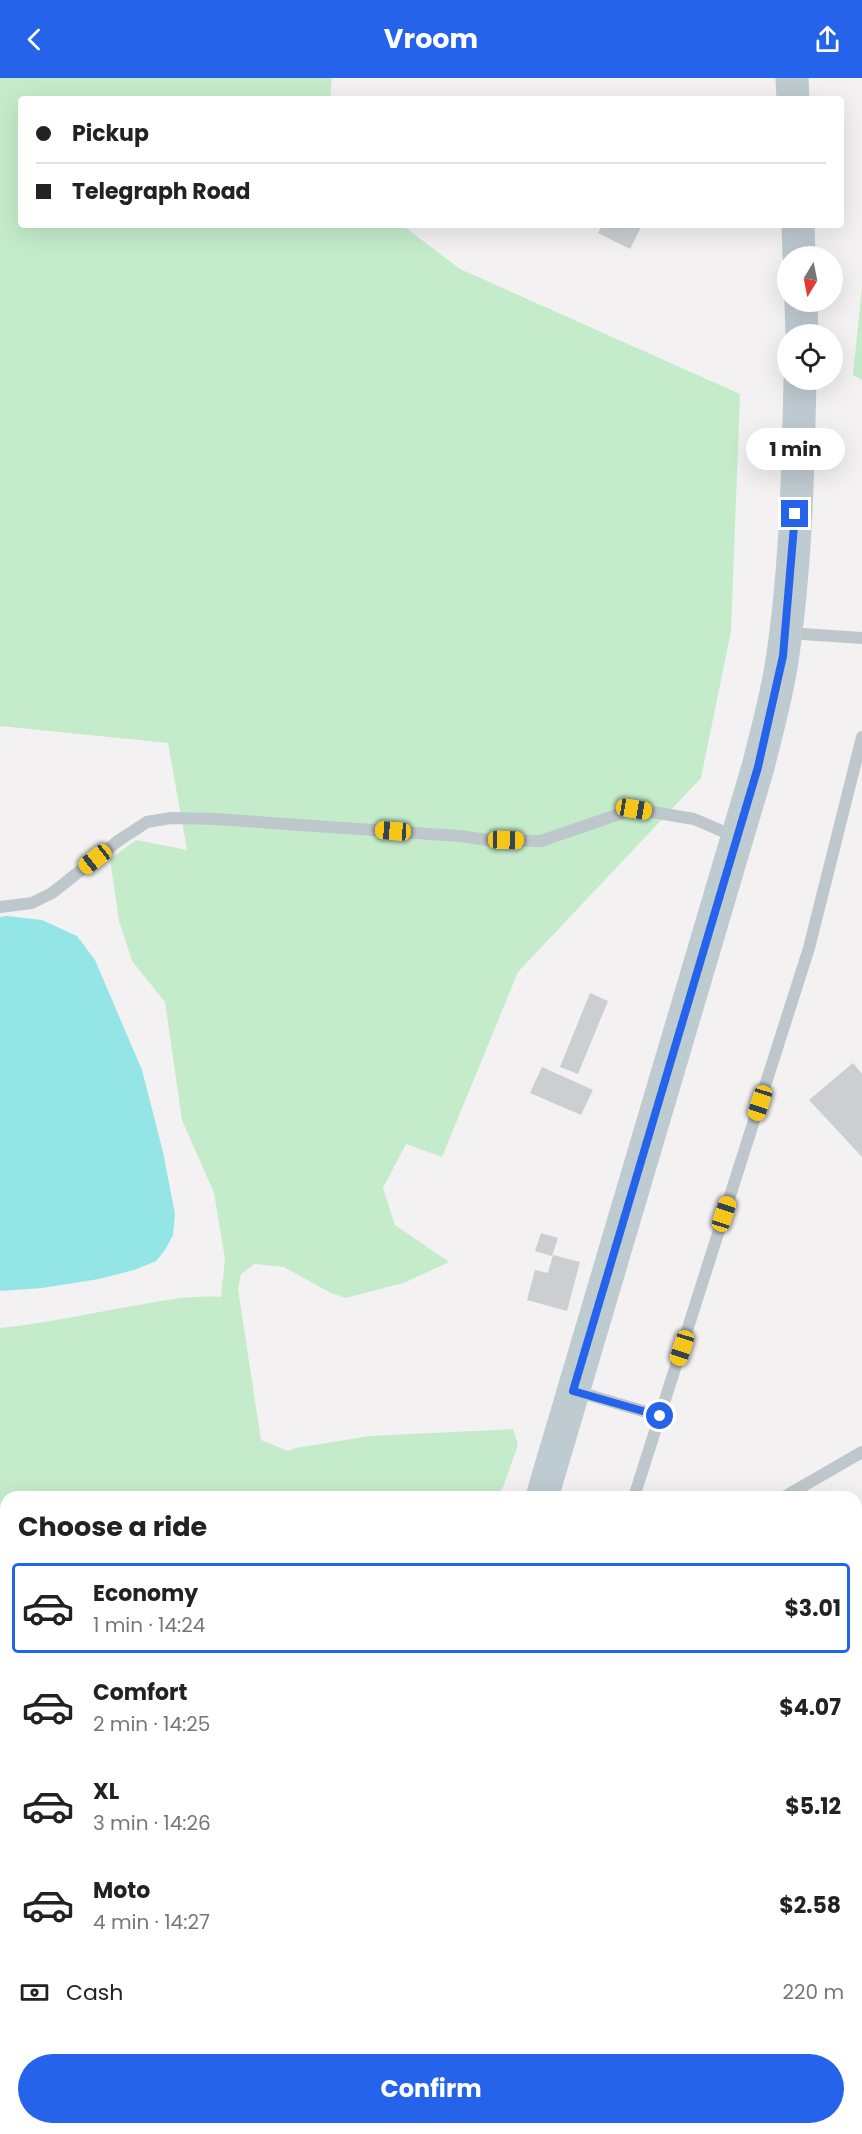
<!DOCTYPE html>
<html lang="en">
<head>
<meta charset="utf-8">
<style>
	:root { --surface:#fff; --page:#f2f2f2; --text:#222; --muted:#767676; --line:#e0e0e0; --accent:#2563eb }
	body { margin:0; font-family:Poppins,sans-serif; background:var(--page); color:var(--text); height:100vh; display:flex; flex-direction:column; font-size:22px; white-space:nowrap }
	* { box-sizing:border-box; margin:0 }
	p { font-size:20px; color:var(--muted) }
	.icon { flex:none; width:33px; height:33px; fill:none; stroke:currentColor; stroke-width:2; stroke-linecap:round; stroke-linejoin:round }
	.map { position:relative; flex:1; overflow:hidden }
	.side { position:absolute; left:0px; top:1413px; width:862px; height:644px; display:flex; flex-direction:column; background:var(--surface); border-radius:18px 18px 0 0; box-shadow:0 6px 24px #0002 }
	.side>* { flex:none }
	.top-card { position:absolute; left:18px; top:18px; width:826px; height:132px; border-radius:6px; box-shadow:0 6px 24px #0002; display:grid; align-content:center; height:132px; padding:0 18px; background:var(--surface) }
	.needle { width:39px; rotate:190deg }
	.fabs { position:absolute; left:777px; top:168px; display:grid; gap:12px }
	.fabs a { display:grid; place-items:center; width:66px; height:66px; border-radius:50%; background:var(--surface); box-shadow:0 6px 24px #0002; font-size:30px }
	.end { position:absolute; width:27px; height:27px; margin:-14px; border:8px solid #2563eb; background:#fff; box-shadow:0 0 0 3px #fff }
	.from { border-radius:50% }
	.bubble { position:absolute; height:42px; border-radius:21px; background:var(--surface); box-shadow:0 6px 24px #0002; font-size:20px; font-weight:700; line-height:42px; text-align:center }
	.car { position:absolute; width:18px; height:36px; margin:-18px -9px; border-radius:8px; box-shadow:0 0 4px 2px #0007; background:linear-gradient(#f5c518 24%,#345 0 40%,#f5c518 0 76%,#345 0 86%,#f5c518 0) }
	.top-card b { display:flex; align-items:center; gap:21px; height:57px; font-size:22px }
	.top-card b+b { border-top:2px solid var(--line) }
	.top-card i { width:15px; height:15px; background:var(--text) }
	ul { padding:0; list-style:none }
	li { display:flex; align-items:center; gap:18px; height:90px; margin:0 12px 9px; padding:0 6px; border:3px solid transparent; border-radius:6px }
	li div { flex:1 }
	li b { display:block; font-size:22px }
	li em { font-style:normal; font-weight:700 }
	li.active { border-color:var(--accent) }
	li>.icon { width:54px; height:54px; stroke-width:1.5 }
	h2 { padding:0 18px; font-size:27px; line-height:72px }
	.pay { display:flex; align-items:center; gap:15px; height:66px; padding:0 18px; font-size:22px }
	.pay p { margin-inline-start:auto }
	.button { display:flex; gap:12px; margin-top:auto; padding:12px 18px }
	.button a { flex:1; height:69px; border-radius:36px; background:var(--accent); color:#fff; font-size:24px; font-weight:700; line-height:69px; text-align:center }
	header { display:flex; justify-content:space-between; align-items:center; height:78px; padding:0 18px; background:var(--accent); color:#fff; font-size:27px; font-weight:700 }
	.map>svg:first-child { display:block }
	.green { fill:#c4eccb }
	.water { fill:#94e6e6 }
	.building { fill:#cbcfd2 }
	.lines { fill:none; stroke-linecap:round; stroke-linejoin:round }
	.path { stroke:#7ec894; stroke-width:4; stroke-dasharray:4.5 3; stroke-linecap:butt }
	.lane { stroke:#bec8cc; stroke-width:12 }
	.street { stroke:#bec8cc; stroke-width:24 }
	.secondary { stroke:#becbd1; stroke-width:33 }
	.primary { stroke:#b3c6cd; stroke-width:33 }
	.route { stroke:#2563eb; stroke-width:8 }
</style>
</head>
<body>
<header><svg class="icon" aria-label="back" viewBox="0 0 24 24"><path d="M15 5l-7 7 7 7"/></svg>Vroom<svg class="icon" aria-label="share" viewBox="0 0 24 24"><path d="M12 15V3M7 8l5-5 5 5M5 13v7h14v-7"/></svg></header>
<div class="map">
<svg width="862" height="2056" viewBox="0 0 862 2056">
	<rect width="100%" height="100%" fill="#f3f1f1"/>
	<path class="green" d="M0,0H332L330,21H21V147H402L460,191L740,316L731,553L701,700L518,894L442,1079L406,1066L383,1110L395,1147L449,1184L406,1204L346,1220L331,1215L284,1189L255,1186L241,1196L238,1211L261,1362L288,1373L296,1370L370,1358L513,1351L518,1367L503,1409L495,1419H6V1452L0,1453V1250C47,1245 92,1235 138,1227C166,1222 193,1217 221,1219L225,1181L214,1115L182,1042L165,924L132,883L119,843L110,781L136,762L187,772L168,665L0,648Z
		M862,208V302L853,297Z
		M862,1665V1759L857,1757L856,1668Z
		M6,2051L472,2050V2051L471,2056H5Z"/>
	<path class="water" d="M7,838L42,842L77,858L95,882L142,992L163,1074L175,1136L173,1157L165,1172L156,1183L134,1192L99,1201L42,1210L0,1213V839Z"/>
	<path class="building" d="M602,147H642L630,171L598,155Z
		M590,915L608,923L578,996L560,989Z
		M853,985L862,996V1079L809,1022Z
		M542,989L593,1012L581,1037L530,1015Z
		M541,1155L558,1160L552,1178L535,1173Z
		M553,1177L580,1184L567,1233L527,1222L535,1192L548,1195Z
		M856,1796L862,1797V1871L856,1870Z
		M509,2050H532L530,2056H524Z
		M663,2050H749L741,2056H667Z"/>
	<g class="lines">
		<path class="path" d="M856,1617L862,1614
			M0,1855L6,1853
			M69,2056L76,2050
			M311,2056L316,2050
			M371,2056L375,2050"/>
		<path class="lane" d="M788,555L862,560
			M0,829L32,825L52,815L118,763L147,744L171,740L216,741L459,758L488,762L541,763L634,731L694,741L736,759
			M575,1313L660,1338
			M634,1419L809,870L862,659
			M784,1419L862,1374"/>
		<path class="street" d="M856,2005L862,2012"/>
		<path class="secondary" d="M792,0L793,21
			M798,147L799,178
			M801,224L802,256
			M542,1419L758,689C767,652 778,614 783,576C796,486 798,393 800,302"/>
		<path class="primary" d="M856,1518L862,1515
			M856,1581L862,1577
			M0,1744H6
			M0,1777H6
			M0,1806L6,1805"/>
	</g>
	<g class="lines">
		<path class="route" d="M660,1338L573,1313L758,689L783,578L795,436"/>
	</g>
</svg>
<div class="fabs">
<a><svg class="needle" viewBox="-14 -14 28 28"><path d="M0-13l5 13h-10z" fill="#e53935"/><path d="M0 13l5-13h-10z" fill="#767676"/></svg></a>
<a><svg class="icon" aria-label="locate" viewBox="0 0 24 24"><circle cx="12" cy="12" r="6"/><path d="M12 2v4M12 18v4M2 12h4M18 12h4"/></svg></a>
</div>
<i class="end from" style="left:660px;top:1338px"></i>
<i class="end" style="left:795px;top:436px"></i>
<div class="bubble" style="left:746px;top:350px;width:99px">1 min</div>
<i class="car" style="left:634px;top:731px;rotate:99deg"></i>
<i class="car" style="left:393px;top:753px;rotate:274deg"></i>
<i class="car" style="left:506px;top:762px;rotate:91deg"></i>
<i class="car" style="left:95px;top:781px;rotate:232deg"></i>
<i class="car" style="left:760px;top:1025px;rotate:198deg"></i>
<i class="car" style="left:724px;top:1136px;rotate:18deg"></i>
<i class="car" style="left:682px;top:1270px;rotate:198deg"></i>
<div class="top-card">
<b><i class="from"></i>Pickup</b>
<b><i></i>Telegraph Road</b>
</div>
<section class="side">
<h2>Choose a ride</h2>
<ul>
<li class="active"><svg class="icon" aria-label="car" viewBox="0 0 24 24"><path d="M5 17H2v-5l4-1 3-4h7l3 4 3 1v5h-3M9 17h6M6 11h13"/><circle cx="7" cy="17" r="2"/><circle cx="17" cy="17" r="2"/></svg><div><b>Economy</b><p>1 min · 14:24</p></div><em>$3.01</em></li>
<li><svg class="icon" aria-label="car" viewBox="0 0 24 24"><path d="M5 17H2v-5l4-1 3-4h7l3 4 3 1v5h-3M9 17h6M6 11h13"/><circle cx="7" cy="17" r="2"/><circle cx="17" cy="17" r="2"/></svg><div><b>Comfort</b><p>2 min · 14:25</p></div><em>$4.07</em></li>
<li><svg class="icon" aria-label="car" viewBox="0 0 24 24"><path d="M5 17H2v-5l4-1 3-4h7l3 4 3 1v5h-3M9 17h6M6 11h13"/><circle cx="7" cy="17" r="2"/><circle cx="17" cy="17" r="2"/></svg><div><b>XL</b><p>3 min · 14:26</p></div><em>$5.12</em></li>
<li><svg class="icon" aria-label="car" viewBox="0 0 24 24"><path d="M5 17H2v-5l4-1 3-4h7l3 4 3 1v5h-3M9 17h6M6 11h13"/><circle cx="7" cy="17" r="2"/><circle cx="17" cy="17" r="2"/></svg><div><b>Moto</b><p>4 min · 14:27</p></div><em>$2.58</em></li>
</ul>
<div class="pay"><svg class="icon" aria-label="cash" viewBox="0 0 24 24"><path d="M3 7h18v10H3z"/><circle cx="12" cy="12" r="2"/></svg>Cash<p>220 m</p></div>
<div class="button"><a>Confirm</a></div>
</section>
</div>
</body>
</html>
